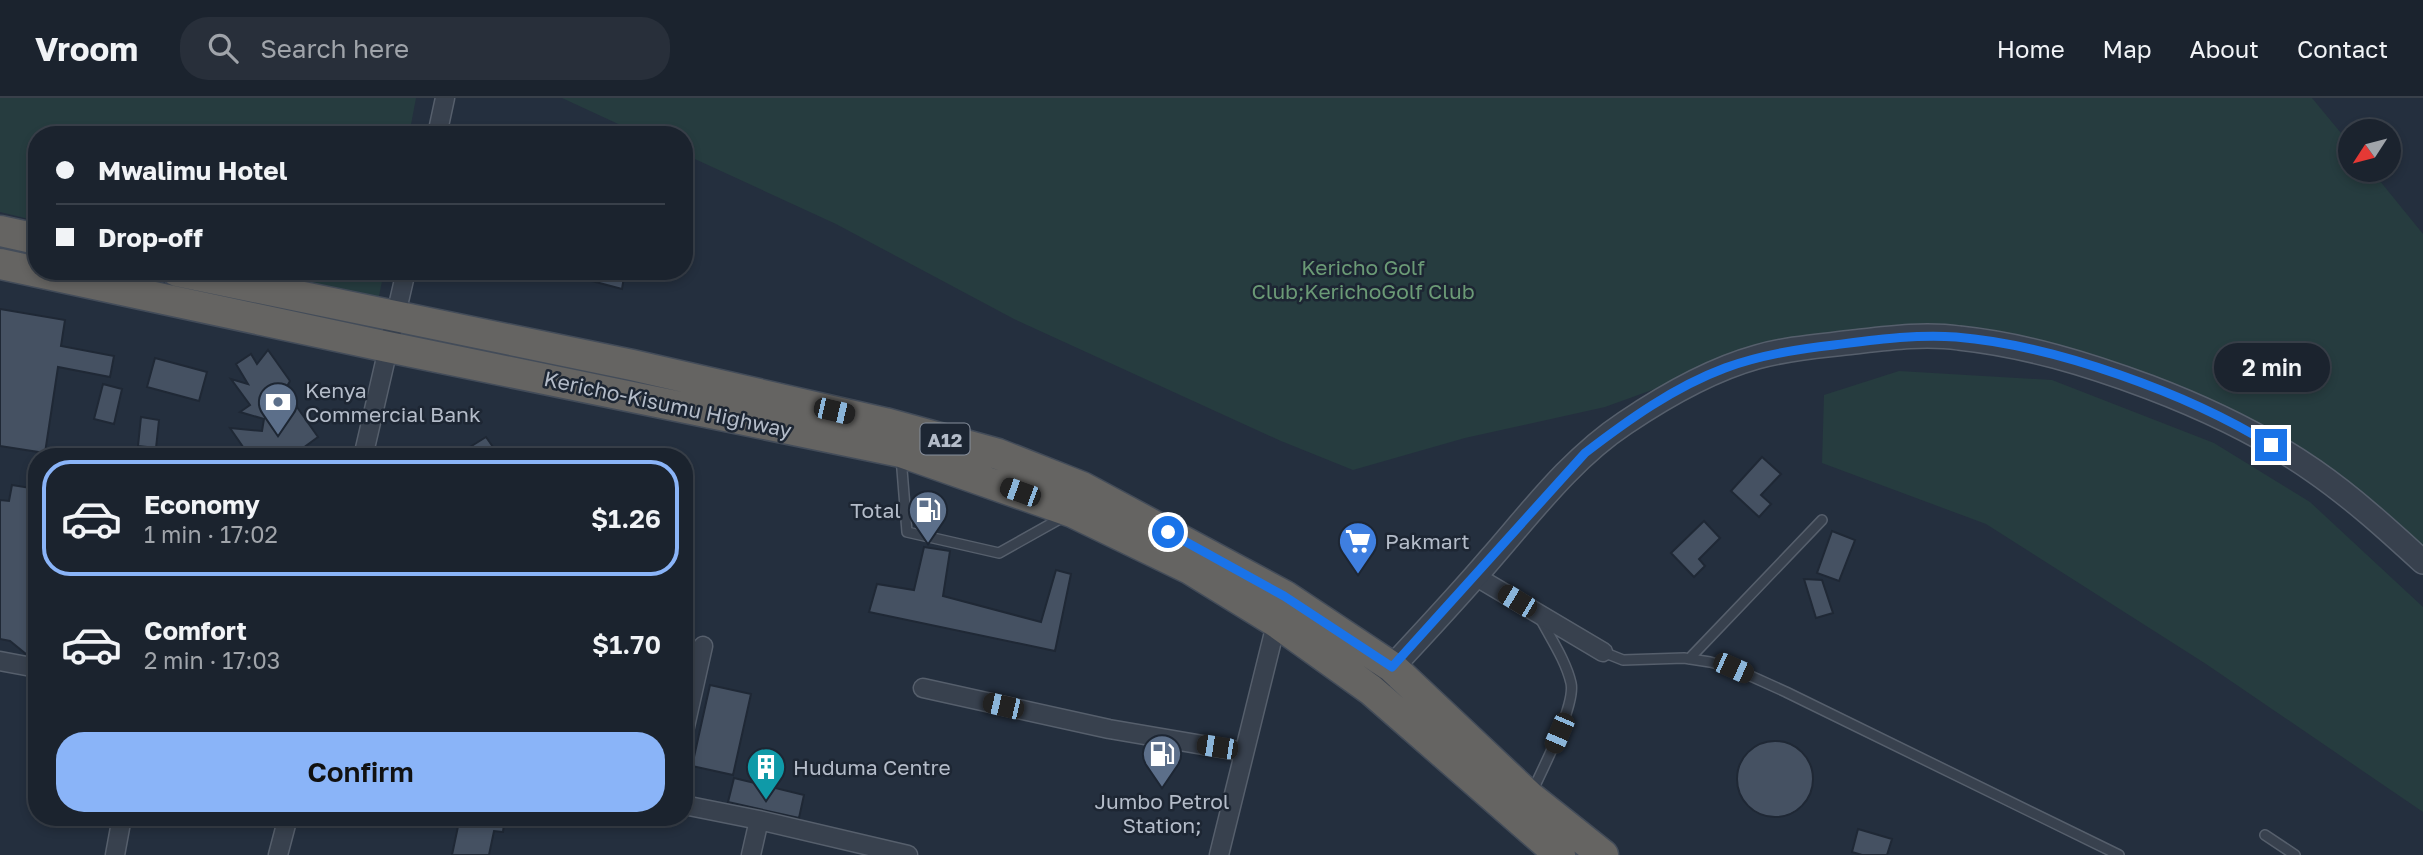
<!DOCTYPE html>
<html lang="en">
<head>
<meta charset="utf-8">
<style>
	:root { --surface:#1b232e; --page:#282f3a; --text:#f1f3f6; --muted:#a0a4aa; --line:#39404a; --accent:#8ab4f8 }
	body { margin:0; font-family:"Golos Text",sans-serif; background:var(--page); color:var(--text); height:100vh; display:flex; flex-direction:column; font-size:26px; white-space:nowrap }
	* { box-sizing:border-box; margin:0 }
	p { font-size:23px; color:var(--muted) }
	.icon { flex:none; width:38px; height:38px; fill:none; stroke:currentColor; stroke-width:2; stroke-linecap:round; stroke-linejoin:round }
	.map { position:relative; flex:1; overflow:hidden }
	.drawer { position:absolute; left:28px; top:350px; width:665px; height:378px; display:flex; flex-direction:column; background:var(--surface); border-radius:28px; box-shadow:0 4px 10px #0003,0 0 0 2px var(--line) }
	.drawer>* { flex:none }
	.top-card { position:absolute; left:28px; top:28px; width:665px; height:154px; border-radius:28px; box-shadow:0 4px 10px #0003,0 0 0 2px var(--line); display:grid; align-content:center; height:154px; padding:0 28px; background:var(--surface) }
	.needle { width:46px; rotate:234deg }
	.tools { position:absolute; left:2338px; top:21px; display:grid; gap:14px }
	.tools a { display:grid; place-items:center; width:63px; height:63px; border-radius:50%; background:var(--surface); box-shadow:0 4px 10px #0003,0 0 0 2px var(--line); font-size:35px }
	.end { position:absolute; width:32px; height:32px; margin:-16px; border:9px solid #1a73e8; background:#fff; box-shadow:0 0 0 4px #fff }
	.from { border-radius:50% }
	.bubble { position:absolute; height:49px; border-radius:24px; background:var(--surface); box-shadow:0 4px 10px #0003,0 0 0 2px var(--line); font-size:23px; font-weight:600; line-height:49px; text-align:center }
	.car { position:absolute; width:21px; height:42px; margin:-21px -10px; border-radius:9px; box-shadow:0 0 5px 2px #0007; background:linear-gradient(#222 24%,#8ab4d8 0 40%,#222 0 76%,#8ab4d8 0 86%,#222 0) }
	.top-card b { display:flex; align-items:center; gap:24px; height:66px; font-size:26px }
	.top-card b+b { border-top:2px solid var(--line) }
	.top-card i { width:18px; height:18px; background:var(--text) }
	ul { padding:12px 0 0; list-style:none }
	li { display:flex; align-items:center; gap:21px; height:116px; margin:0 14px 10px; padding:0 14px; border:4px solid transparent; border-radius:28px }
	li div { flex:1 }
	li b { display:block; font-size:26px }
	li em { font-style:normal; font-weight:600 }
	li.active { border-color:var(--accent) }
	li>.icon { width:63px; height:63px; stroke-width:1.5 }
	.action { display:flex; gap:14px; margin-top:auto; padding:14px 28px }
	.action a { flex:1; height:80px; border-radius:28px; background:var(--accent); color:#111; font-size:28px; font-weight:600; line-height:80px; text-align:center }
	header { display:flex; align-items:center; gap:42px; box-sizing:border-box; height:98px; padding:0 35px; background:var(--surface); border-bottom:2px solid var(--line) }
	header strong { font-size:33px }
	nav { display:flex; gap:38px; margin-inline-start:auto; font-size:24px }
	.search { width:490px; height:63px; background:var(--page); display:flex; align-items:center; gap:18px; box-sizing:border-box; padding:0 24px; border-radius:28px; color:var(--muted); font-size:26px }
	.map>svg:first-child { display:block }
	.green { fill:#263c3f }
	.building { fill:#455162; stroke:#1f2835; stroke-width:2 }
	.lines { fill:none; stroke-linecap:round; stroke-linejoin:round }
	.service-casing { stroke:#565f6c; stroke-width:12 }
	.minor-casing { stroke:#565f6c; stroke-width:21 }
	.tertiary-casing { stroke:#565f6c; stroke-width:26 }
	.trunk-casing { stroke:#434c59; stroke-width:33 }
	.service { stroke:#38414e; stroke-width:9 }
	.minor { stroke:#38414e; stroke-width:18 }
	.tertiary { stroke:#38414e; stroke-width:23 }
	.trunk { stroke:#656462; stroke-width:30 }
	.route { stroke:#1a73e8; stroke-width:9 }
	.labels { text-anchor:middle; dominant-baseline:central; stroke-width:5; stroke-linejoin:round; paint-order:stroke }
	.shield { fill:#1d2633; stroke:#878f9c; stroke-width:2 }
	.shield-label { font-size:19px; font-weight:bold; fill:#b4bcc9 }
	.park-label { font-size:21px; fill:#6b9a76; stroke:#1d2633 }
	.poi-label { font-size:21px; fill:#b4bcc9; stroke:#1d2633; text-anchor:start }
	.street-label { font-size:21px; fill:#b4bcc9; stroke:#1d2633 }
</style>
</head>
<body>
<header>
<strong>Vroom</strong>
<div class="search"><svg class="icon" aria-label="search" viewBox="0 0 24 24"><circle cx="10" cy="10" r="6"/><path d="M15 15l6 6"/></svg>Search here</div>
<nav><a>Home</a><a>Map</a><a>About</a><a>Contact</a></nav>
</header>
<div class="map">
<svg width="2423" height="757" viewBox="0 0 2423 757">
	<rect width="100%" height="100%" fill="#242f3e"/>
	<path class="green" d="M0,0H416L409,37H37V123L0,114Z
		M562,0H2312L2350,46V72H2371L2423,136V459L2252,332L1955,234L1721,267L1605,309L1465,340L1353,372L1281,343L1014,221L836,126L684,56V37H642Z
		M253,173H384L378,203Z
		M1899,273L2052,282L2214,345L2310,404L2423,509V714L2206,566L1986,426L1822,365L1824,297Z"/>
	<path class="building" d="M574,173H625L622,191L573,178Z
		M0,211L65,222L61,248L114,258L110,279L58,269L45,355L0,348Z
		M268,252L290,283L285,292L318,339L299,353L303,359H250L230,330L262,333L264,321L240,314L250,307L231,281L248,286L236,266L251,256L257,266Z
		M155,260L207,274L199,303L147,289Z
		M103,286L122,291L114,326L94,321Z
		M141,319L159,322L156,350L138,348Z
		M486,339L500,359H454Z
		M1762,359L1781,376L1761,397L1771,406L1759,419L1731,393Z
		M12,387L37,391V558L26,556L10,543L0,541V402L9,403Z
		M1704,423L1720,440L1699,461L1705,468L1694,479L1671,455Z
		M1832,433L1855,442L1839,483L1817,475Z
		M924,449L950,453L943,498L1041,524L1056,472L1071,476L1055,553L869,514L877,486L914,492Z
		M1804,481L1822,482L1833,515L1816,520Z
		M710,587L751,596L733,677L692,668Z
		M1737 681a38 38 0 1 1 76 0a38 38 0 1 1-76 0Z
		M734,680L804,697L799,720L728,704Z
		M460,719H505L503,734L494,733L489,757H452Z
		M1858,731L1892,741L1887,757H1862L1852,754Z"/>
	<g class="lines">
		<g class="service-casing">
			<path id="service" d="M901,359L907,434L999,455L1065,418
				M1603,554L1623,562L1684,560L1710,564L1733,570L1786,594L2119,757
				M1689,561L1822,422
				M1532,694C1542,672 1576,607 1571,585C1566,563 1551,541 1540,520
				M2265,737L2295,757"/>
		</g>
		<g class="minor-casing">
			<path id="minor" d="M437,37L445,0
				M363,359L406,173
				M1475,478L1603,554
				M0,563L37,570
				M923,590L1109,631L1244,654
				M684,633L703,548
				M684,707L759,722L908,757
				M115,757L122,719
				M278,757L288,719
				M751,757L759,722
				M1219,757L1278,518"/>
		</g>
		<g class="tertiary-casing">
			<path id="tertiary" d="M1383,579C1419,540 1456,501 1491,460C1532,413 1572,360 1625,325C1665,298 1710,272 1757,259C1788,250 1822,248 1854,244C1888,240 1925,235 1959,240C2025,247 2087,266 2149,289C2207,311 2264,338 2314,373C2353,400 2388,432 2423,464"/>
		</g>
		<g class="trunk-casing">
			<path id="trunk" d="M0,133L37,141
				M0,166L388,249L901,354L1072,414L1190,471L1276,524L1371,592L1560,757
				M177,173L632,267L885,325L998,356L1082,389L1285,498L1392,569L1530,699L1603,757"/>
		</g>
		<use href="#service" class="service"/>
		<use href="#minor" class="minor"/>
		<use href="#tertiary" class="tertiary"/>
		<use href="#trunk" class="trunk"/>
	</g>
	<g class="lines">
		<path class="route" d="M1168,434L1284,498L1392,569L1585,355C1628,322 1674,289 1725,270C1760,257 1797,251 1834,247C1874,242 1915,236 1956,239C2054,247 2187,295 2271,347"/>
	</g>
	<defs>
		<g id="bank-pin" transform="scale(2.0125)"><path d="M0 17L-7.5 6A9.5 9.5 0 1 1 7.5 6Z" fill="#5c6f8a" stroke="#1d2633"/><path d="M-6-4H6V4H-6ZM0-2.3a2.3 2.3 0 1 0 0 4.6a2.3 2.3 0 1 0 0-4.6Z" fill="#fff"/></g>
		<g id="fuel-pin" transform="scale(2.0125)"><path d="M0 17L-7.5 6A9.5 9.5 0 1 1 7.5 6Z" fill="#5c6f8a" stroke="#1d2633"/><path d="M-5.5-6h7V0h2V4h1.3V-2.5L3-4.5l.8-.8L6-3V5H2.5V1h-1V6h-7ZM-4.2-4.7v3.2H.2V-4.7Z" fill="#fff"/></g>
		<g id="supermarket-pin" transform="scale(2.0125)"><path d="M0 17L-7.5 6A9.5 9.5 0 1 1 7.5 6Z" fill="#3f7fe0" stroke="#1d2633"/><path d="M-6-5.5h2.5l.6 2H6L4.5 2H-2.5L-4.4-4H-6ZM-1.5 3.2a1.3 1.3 0 1 0 .1 0ZM3 3.2a1.3 1.3 0 1 0 .1 0Z" fill="#fff"/></g>
		<g id="building-pin" transform="scale(2.0125)"><path d="M0 17L-7.5 6A9.5 9.5 0 1 1 7.5 6Z" fill="#0f9aa8" stroke="#1d2633"/><path d="M-4-6H4V6H1V3H-1V6H-4ZM-2.5-4.3h1.7v1.8h-1.7ZM.8-4.3h1.7v1.8H.8ZM-2.5-1h1.7V.8h-1.7ZM.8-1h1.7V.8H.8Z" fill="#fff"/></g>
	</defs>
	<g fill-rule="evenodd">
		<use href="#bank-pin" x="278" y="304"/>
		<use href="#fuel-pin" x="928" y="412"/>
		<use href="#supermarket-pin" x="1358" y="443"/>
		<use href="#fuel-pin" x="1162" y="656"/>
		<use href="#building-pin" x="766" y="669"/>
	</g>
	<g class="labels">
		<rect class="shield" x="920.5" y="325.5" width="49" height="31" rx="5"/>
		<g class="shield-label">
			<text x="945" y="341">A12</text>
		</g>
		<g class="park-label">
			<text x="1363" y="169">Kericho Golf<tspan x="1363" dy="24">Club;KerichoGolf Club</tspan></text>
		</g>
		<g class="poi-label">
			<text x="305" y="292">Kenya<tspan x="305" dy="24">Commercial Bank</tspan></text>
			<text x="901" y="412" text-anchor="end">Total</text>
			<text x="1385" y="443">Pakmart</text>
			<text x="793" y="669">Huduma Centre</text>
			<text x="1162" y="703" text-anchor="middle">Jumbo Petrol<tspan x="1162" dy="24">Station;</tspan></text>
		</g>
		<g class="street-label">
			<text transform="translate(668 306) rotate(12)">Kericho-Kisumu Highway</text>
		</g>
	</g>
</svg>
<div class="tools">
<a><svg class="needle" viewBox="-14 -14 28 28"><path d="M0-13l5 13h-10z" fill="#e53935"/><path d="M0 13l5-13h-10z" fill="#a0a4aa"/></svg></a>
</div>
<i class="end from" style="left:1168px;top:434px"></i>
<i class="end" style="left:2271px;top:347px"></i>
<div class="bubble" style="left:2214px;top:245px;width:116px">2 min</div>
<i class="car" style="left:834px;top:313px;rotate:103deg"></i>
<i class="car" style="left:1020px;top:394px;rotate:290deg"></i>
<i class="car" style="left:1517px;top:503px;rotate:301deg"></i>
<i class="car" style="left:1733px;top:570px;rotate:114deg"></i>
<i class="car" style="left:1003px;top:608px;rotate:283deg"></i>
<i class="car" style="left:1559px;top:635px;rotate:203deg"></i>
<i class="car" style="left:1217px;top:649px;rotate:279deg"></i>
<div class="top-card">
<b><i class="from"></i>Mwalimu Hotel</b>
<b><i></i>Drop-off</b>
</div>
<section class="drawer">
<ul>
<li class="active"><svg class="icon" aria-label="car" viewBox="0 0 24 24"><path d="M5 17H2v-5l4-1 3-4h7l3 4 3 1v5h-3M9 17h6M6 11h13"/><circle cx="7" cy="17" r="2"/><circle cx="17" cy="17" r="2"/></svg><div><b>Economy</b><p>1 min · 17:02</p></div><em>$1.26</em></li>
<li><svg class="icon" aria-label="car" viewBox="0 0 24 24"><path d="M5 17H2v-5l4-1 3-4h7l3 4 3 1v5h-3M9 17h6M6 11h13"/><circle cx="7" cy="17" r="2"/><circle cx="17" cy="17" r="2"/></svg><div><b>Comfort</b><p>2 min · 17:03</p></div><em>$1.70</em></li>
</ul>
<div class="action"><a>Confirm</a></div>
</section>
</div>
</body>
</html>
